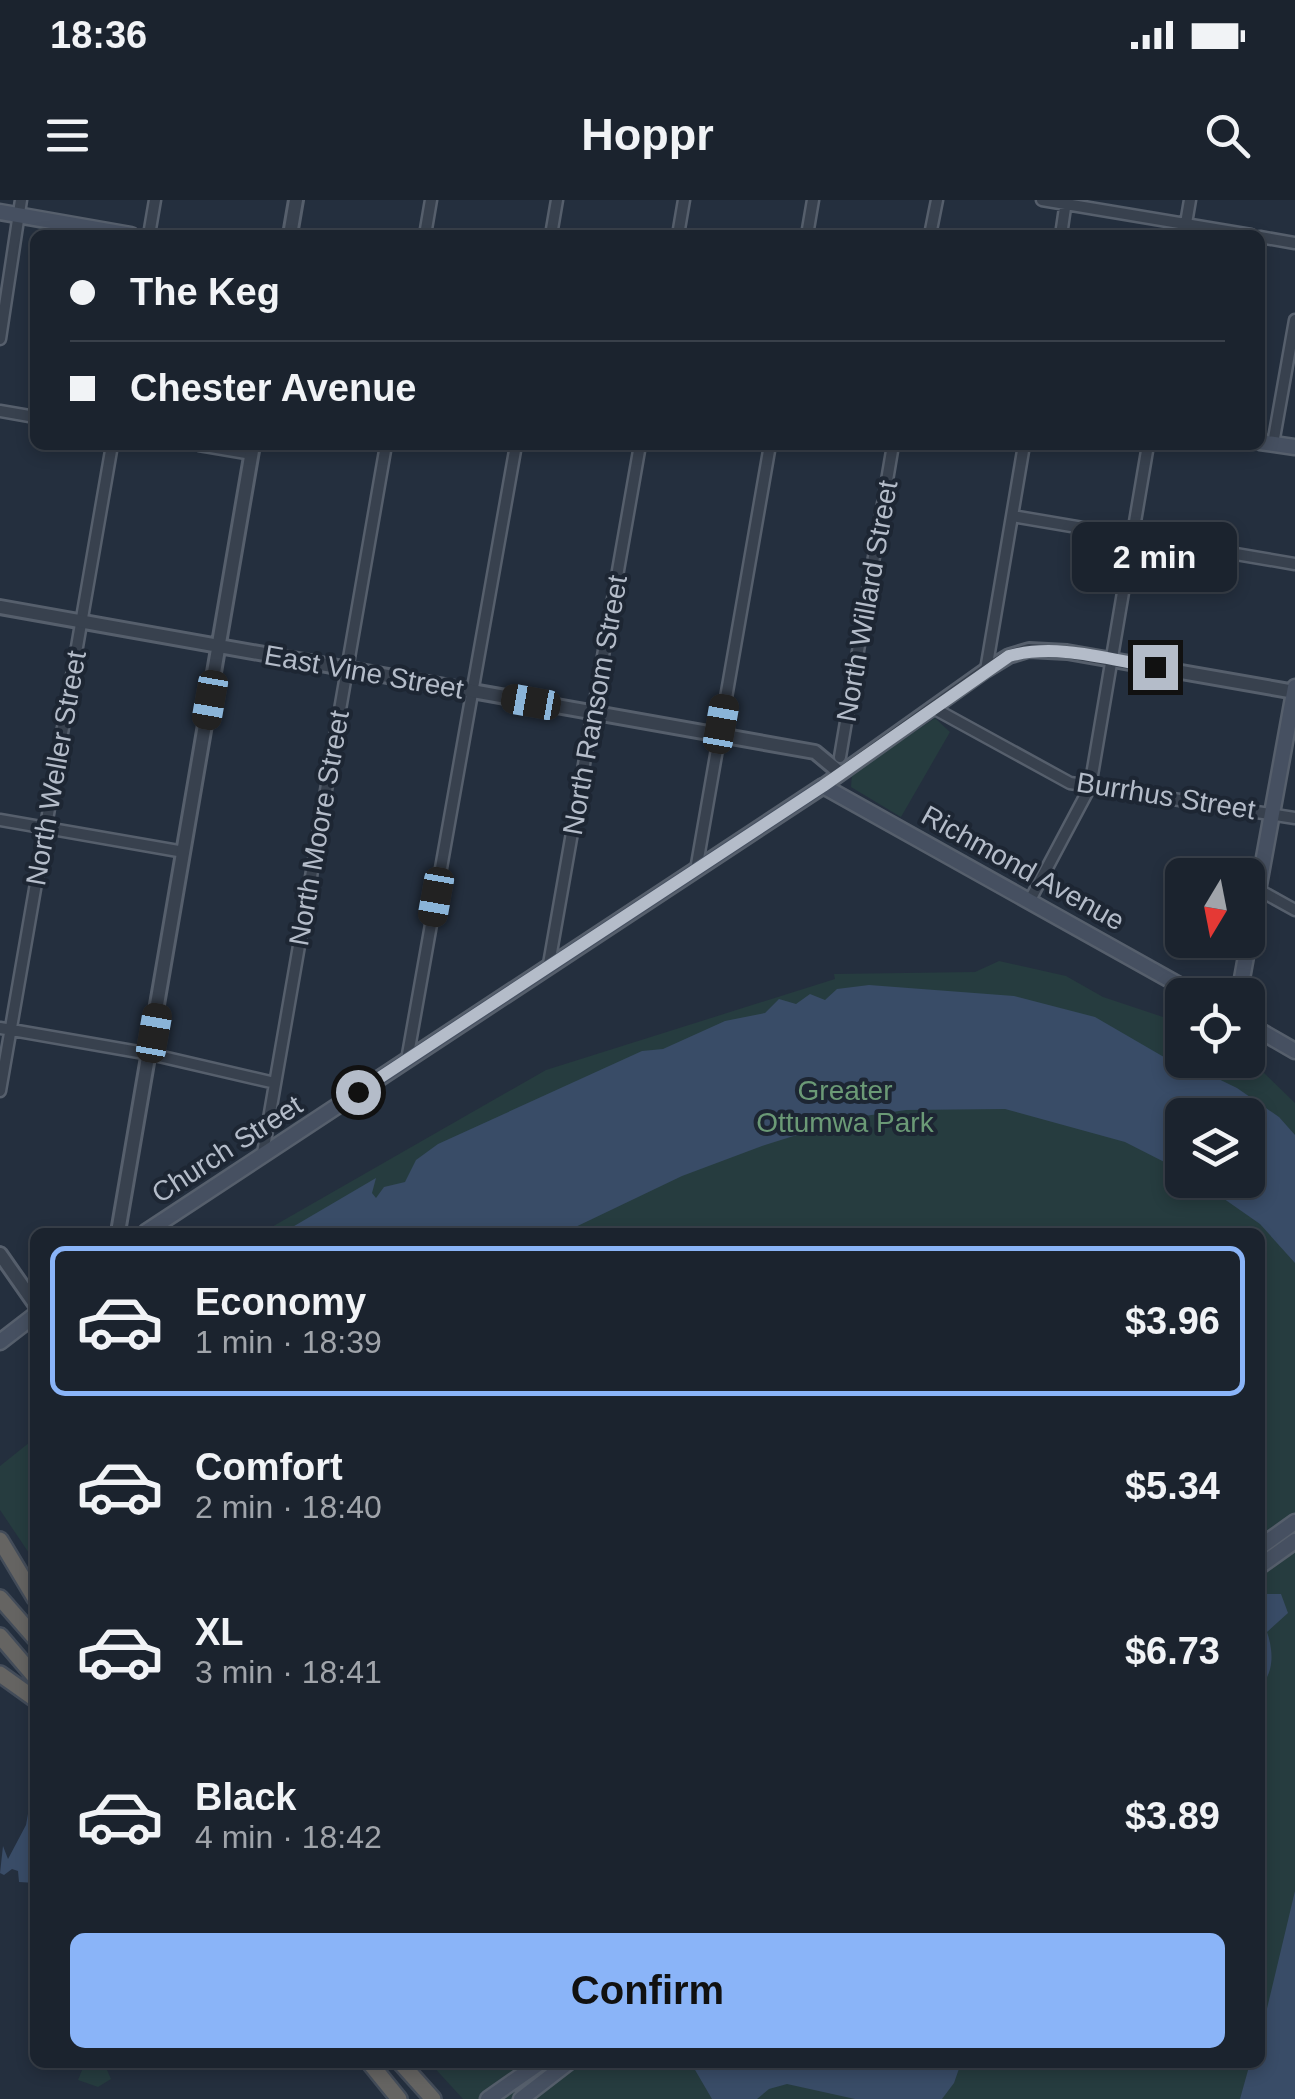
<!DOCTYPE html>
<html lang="en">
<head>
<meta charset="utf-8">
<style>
	:root { --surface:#1b232e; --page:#242b36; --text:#f1f3f6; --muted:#a0a4aa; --line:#39404a; --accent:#8ab4f8 }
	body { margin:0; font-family:Arial,sans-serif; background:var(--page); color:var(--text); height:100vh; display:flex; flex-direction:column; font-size:38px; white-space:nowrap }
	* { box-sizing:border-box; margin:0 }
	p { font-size:32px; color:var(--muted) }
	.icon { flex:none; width:55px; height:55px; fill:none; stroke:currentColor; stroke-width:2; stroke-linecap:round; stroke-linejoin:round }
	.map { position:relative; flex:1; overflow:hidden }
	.drawer { position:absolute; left:30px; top:1028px; width:1235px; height:840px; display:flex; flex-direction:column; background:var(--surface); border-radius:15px; box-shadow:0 5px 15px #0003,0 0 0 2px var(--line) }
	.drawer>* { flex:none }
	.hud { position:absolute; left:30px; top:30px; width:1235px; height:220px; border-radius:15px; box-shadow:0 5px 15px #0003,0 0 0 2px var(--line); display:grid; align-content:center; height:220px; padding:0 40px; background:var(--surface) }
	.needle { width:65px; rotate:190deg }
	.tools { position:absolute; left:1165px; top:658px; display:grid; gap:20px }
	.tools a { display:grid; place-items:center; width:100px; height:100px; border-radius:15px; background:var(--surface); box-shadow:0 5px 15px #0003,0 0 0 2px var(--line); font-size:50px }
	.end { position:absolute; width:45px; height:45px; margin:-22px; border:12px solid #b4bcc9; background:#111; box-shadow:0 0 0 5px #111 }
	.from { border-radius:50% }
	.bubble { position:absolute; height:70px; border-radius:15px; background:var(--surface); box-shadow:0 5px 15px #0003,0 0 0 2px var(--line); font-size:32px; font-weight:700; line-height:70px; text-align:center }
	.car { position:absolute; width:30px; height:60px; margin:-30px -15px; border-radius:12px; box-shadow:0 0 8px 2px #0007; background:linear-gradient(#222 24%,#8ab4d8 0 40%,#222 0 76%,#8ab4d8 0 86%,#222 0) }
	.hud b { display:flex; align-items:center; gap:35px; height:95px; font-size:38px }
	.hud b+b { border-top:2px solid var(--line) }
	.hud i { width:25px; height:25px; background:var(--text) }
	ul { padding:18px 0 0; list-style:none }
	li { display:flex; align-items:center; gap:30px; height:150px; margin:0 20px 15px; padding:0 20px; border:5px solid transparent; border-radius:15px }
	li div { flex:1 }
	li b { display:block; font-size:38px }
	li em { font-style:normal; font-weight:700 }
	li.current { border-color:var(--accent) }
	li>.icon { width:90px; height:90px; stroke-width:1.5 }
	.action { display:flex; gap:20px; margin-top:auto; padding:20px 40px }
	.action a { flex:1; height:115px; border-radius:15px; background:var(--accent); color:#111; font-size:40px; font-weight:700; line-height:115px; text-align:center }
	.status { display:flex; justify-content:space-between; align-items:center; height:70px; padding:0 50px; background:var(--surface); direction:ltr }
	.status svg { height:28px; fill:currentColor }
	header { display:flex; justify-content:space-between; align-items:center; height:130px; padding:0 40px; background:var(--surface); font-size:45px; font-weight:700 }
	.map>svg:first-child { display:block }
	.green { fill:#263c3f; fill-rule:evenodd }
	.water { fill:#394c67 }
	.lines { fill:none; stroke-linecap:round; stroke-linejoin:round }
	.minor-casing { stroke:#565f6c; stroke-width:15 }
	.tertiary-casing { stroke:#565f6c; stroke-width:18 }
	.secondary-casing { stroke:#565f6c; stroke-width:19 }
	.trunk-casing { stroke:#434c59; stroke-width:20 }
	.minor { stroke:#38414e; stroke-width:10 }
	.tertiary { stroke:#38414e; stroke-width:12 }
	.secondary { stroke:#465061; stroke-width:14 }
	.trunk { stroke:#656462; stroke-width:15 }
	.route { stroke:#b4bcc9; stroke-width:12 }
	.labels { text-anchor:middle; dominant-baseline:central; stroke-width:8; stroke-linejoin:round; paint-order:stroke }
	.street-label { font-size:28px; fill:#b4bcc9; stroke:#1d2633 }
	.park-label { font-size:28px; fill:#6b9a76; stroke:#1d2633 }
</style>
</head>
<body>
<div class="status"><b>18:36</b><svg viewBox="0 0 49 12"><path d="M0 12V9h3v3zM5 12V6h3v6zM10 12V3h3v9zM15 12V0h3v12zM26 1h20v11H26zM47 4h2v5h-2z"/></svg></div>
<header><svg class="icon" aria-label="menu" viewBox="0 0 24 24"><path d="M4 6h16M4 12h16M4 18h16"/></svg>Hoppr<svg class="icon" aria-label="search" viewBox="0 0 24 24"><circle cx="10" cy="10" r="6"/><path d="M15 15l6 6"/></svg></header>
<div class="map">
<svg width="1295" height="1899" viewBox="0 0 1295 1899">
	<rect width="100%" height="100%" fill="#242f3e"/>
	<path class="green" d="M935,518L950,532L901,617L851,587L852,574Z
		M999,761L1066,776L1103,797L1166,818L1182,846V860L1263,872L1295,903V1899H463L430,1863L1260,1862V1032H263L546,870L835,779L834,774L975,772ZM1182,915H1248V980H1182Z
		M35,1238V1362L0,1310V1266Z
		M76,1863H104L111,1879L98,1887L78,1880L82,1870Z"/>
	<path class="water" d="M869,785L1014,796L1095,817L1188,871H1202L1237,888L1279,917L1295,935V1063L1260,1024L1197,980H1248V915H1182V971L1125,942L1005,909L906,910L851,918L765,945L682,976L565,1032H284L376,978L372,993L376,998L384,987L405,982L416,960L438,944L642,851L663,849L725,821L765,813L779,799L796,804L810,794L825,800L837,789Z
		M1260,1394H1281L1288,1413L1267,1432C1273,1449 1275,1473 1260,1486Z
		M31,1597L35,1598V1683L19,1682L18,1671L12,1669L4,1675L0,1673L3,1646L8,1659L26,1625Z
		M1295,1691V1899H1240L1250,1863L1260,1862V1838Z
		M691,1863V1862L961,1863L954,1883L942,1899H855L787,1884L769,1889L757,1899H712Z"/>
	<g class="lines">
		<g class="minor-casing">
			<path id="minor" d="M1042,0L1251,35
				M149,35L155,0
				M425,35L431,0
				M551,35L557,0
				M678,35L684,0
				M807,35L813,0
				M930,35L937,0
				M1061,35L1066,1
				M1184,35L1190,0
				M1260,37L1295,43
				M0,139L21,0
				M0,211L35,217
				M1273,244L1295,120
				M199,245L252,254
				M1012,316L1295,364
				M986,470L1024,245
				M935,509L1070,583L1295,618
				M840,557L893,245
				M0,620L184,652
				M696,670L770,245
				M1259,690L1295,710
				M1030,700L1090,587L1148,245
				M549,764L640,245
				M0,828L150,854L275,883
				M407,860L516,245
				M0,891L112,245
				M263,953L386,245"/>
		</g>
		<g class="tertiary-casing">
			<path id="tertiary" d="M290,35L296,0
				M0,407L815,552L839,572
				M823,586L986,470L1009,456L1029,450L1067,452L1295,492
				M118,1032L253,245
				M0,1054L35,1104"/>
		</g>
		<g class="secondary-casing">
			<path id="secondary" d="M0,12L131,35
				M1260,242L1295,247
				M1239,795L1295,487
				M1248,824L1295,851
				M146,1032L823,586L1197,795
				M0,1142L35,1115
				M1260,1347L1295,1322
				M1260,1366L1295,1341
				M488,1899L541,1862
				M521,1899L569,1862"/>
		</g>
		<g class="trunk-casing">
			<path id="trunk" d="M0,1340L35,1398
				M0,1398L35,1438
				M0,1436L35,1477
				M0,1474L35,1499
				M369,1862L399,1899
				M400,1862L433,1899"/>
		</g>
		<use href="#minor" class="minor"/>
		<use href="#tertiary" class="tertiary"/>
		<use href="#secondary" class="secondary"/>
		<use href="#trunk" class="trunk"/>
	</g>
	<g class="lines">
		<path class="route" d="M358,892L823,586L1009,456C1056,443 1107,459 1155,467"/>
	</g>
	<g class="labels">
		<g class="street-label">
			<text transform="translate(867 401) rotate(-80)">North Willard Street</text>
			<text transform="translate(364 472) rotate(10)">East Vine Street</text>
			<text transform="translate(595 505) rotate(-80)">North Ransom Street</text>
			<text transform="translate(56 568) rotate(-80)">North Weller Street</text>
			<text transform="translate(1166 596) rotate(9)">Burrhus Street</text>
			<text transform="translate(319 628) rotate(-80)">North Moore Street</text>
			<text transform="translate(1023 668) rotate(29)">Richmond Avenue</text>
			<text transform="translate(227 949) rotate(-33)">Church Street</text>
		</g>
		<g class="park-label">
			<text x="845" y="890">Greater<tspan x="845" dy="32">Ottumwa Park</tspan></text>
		</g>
	</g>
</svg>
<div class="tools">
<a><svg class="needle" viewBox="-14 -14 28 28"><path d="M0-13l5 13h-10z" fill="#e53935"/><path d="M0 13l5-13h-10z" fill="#a0a4aa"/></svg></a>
<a><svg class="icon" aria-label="locate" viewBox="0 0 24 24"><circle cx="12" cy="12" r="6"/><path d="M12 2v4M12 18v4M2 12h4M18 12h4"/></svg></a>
<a><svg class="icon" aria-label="layers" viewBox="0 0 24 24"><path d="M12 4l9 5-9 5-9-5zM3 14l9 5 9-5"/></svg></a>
</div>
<i class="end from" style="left:358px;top:892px"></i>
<i class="end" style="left:1155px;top:467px"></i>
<div class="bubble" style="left:1072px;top:322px;width:165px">2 min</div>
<i class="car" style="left:210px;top:500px;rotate:190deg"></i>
<i class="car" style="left:531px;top:502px;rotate:280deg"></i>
<i class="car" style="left:721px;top:524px;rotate:10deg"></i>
<i class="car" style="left:436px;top:697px;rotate:190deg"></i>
<i class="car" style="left:154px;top:833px;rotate:10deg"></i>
<div class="hud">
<b><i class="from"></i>The Keg</b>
<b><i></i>Chester Avenue</b>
</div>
<section class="drawer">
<ul>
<li class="current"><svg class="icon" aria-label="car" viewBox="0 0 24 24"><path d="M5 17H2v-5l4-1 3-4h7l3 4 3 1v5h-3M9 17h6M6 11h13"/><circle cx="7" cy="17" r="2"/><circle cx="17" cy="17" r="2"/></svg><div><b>Economy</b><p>1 min · 18:39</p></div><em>$3.96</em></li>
<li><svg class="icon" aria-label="car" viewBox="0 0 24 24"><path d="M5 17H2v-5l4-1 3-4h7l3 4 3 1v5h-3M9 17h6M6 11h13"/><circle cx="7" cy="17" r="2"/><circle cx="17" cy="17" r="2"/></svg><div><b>Comfort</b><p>2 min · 18:40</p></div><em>$5.34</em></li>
<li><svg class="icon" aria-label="car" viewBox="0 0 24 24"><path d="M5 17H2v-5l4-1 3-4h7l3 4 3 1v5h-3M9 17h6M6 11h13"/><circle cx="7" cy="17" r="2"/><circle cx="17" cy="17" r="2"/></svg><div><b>XL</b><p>3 min · 18:41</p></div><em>$6.73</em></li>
<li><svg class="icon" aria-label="car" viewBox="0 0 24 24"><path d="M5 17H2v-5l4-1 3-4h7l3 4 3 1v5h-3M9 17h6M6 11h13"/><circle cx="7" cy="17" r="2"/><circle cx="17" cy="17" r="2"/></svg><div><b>Black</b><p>4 min · 18:42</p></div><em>$3.89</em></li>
</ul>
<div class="action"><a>Confirm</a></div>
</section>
</div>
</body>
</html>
